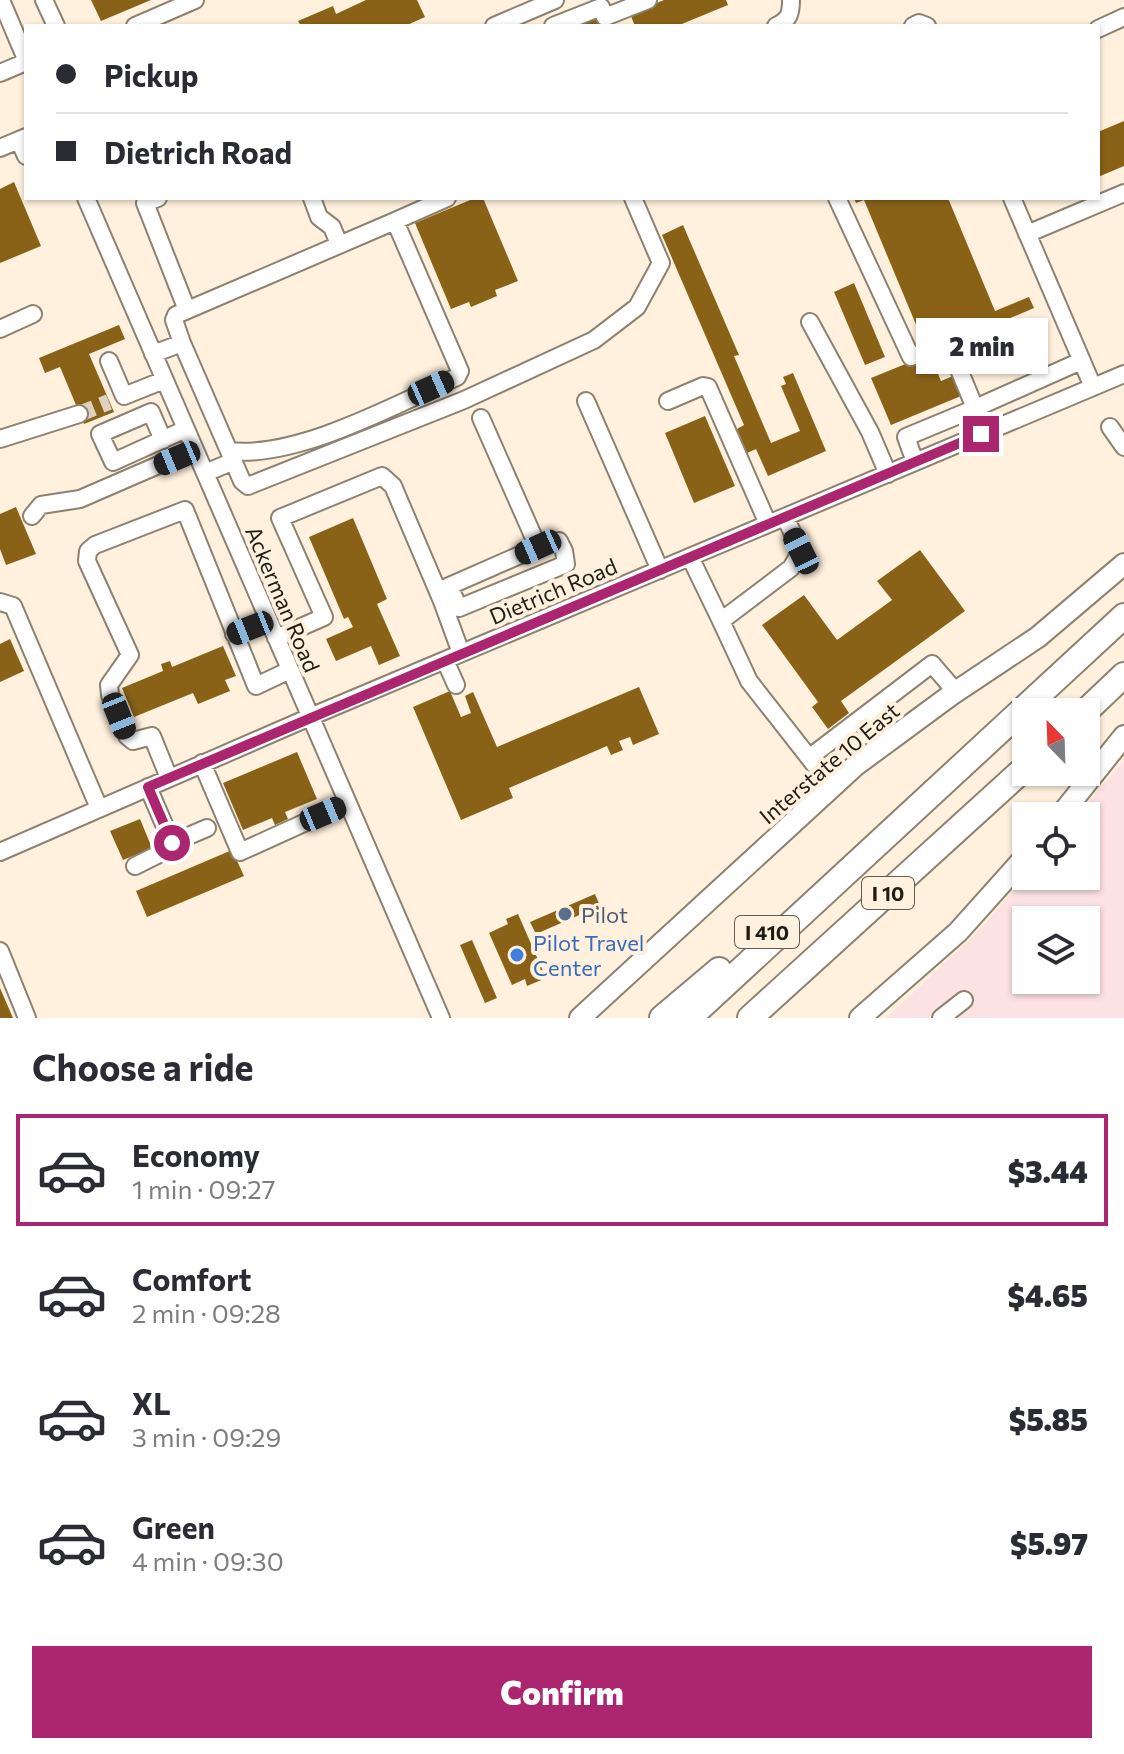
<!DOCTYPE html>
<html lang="en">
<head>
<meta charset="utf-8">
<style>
	:root { --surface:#fff; --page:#f2f2f3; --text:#2b2b33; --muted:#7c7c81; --line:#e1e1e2; --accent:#ab266f }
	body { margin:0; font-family:Commissioner,sans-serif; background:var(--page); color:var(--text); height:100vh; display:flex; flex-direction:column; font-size:30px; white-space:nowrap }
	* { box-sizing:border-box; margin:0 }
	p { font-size:26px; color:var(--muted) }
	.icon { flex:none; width:44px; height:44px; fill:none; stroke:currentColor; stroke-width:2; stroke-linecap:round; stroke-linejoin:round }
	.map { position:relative; height:1018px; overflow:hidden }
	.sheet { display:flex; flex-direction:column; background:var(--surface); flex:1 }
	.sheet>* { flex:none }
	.hud { position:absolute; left:24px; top:24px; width:1076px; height:176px; border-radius:0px; box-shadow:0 2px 6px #0004; display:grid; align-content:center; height:176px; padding:0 32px; background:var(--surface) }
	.needle { width:52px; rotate:337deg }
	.buttons { position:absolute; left:1012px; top:698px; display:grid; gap:16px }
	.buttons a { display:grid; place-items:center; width:88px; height:88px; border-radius:0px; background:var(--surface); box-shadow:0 2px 6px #0004; font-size:40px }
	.end { position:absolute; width:36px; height:36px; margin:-18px; border:10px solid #ab266f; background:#fff; box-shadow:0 0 0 4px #fff }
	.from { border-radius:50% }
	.bubble { position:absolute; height:56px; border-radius:0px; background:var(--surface); box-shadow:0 2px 6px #0004; font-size:26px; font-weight:800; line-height:56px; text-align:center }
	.car { position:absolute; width:24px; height:48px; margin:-24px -12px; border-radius:10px; box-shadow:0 0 6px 2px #0007; background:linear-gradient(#222 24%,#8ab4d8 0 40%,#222 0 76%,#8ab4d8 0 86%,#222 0) }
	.hud b { display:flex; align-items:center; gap:28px; height:76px; font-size:30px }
	.hud b+b { border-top:2px solid var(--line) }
	.hud i { width:20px; height:20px; background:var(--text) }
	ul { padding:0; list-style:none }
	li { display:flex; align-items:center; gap:24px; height:112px; margin:0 16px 12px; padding:0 16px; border:4px solid transparent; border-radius:0px }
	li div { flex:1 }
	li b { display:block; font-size:30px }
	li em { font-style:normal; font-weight:800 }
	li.selected { border-color:var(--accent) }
	li>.icon { width:72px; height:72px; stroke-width:1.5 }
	h2 { padding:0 32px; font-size:36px; line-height:96px }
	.action { display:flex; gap:16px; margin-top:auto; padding:16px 32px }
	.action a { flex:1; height:92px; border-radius:0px; background:var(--accent); color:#fff; font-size:32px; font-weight:800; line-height:92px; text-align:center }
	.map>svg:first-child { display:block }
	.commercial { fill:#fde2e4; fill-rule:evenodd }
	.building { fill:#896217 }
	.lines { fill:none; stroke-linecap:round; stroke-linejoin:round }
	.minor-tunnel { stroke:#ded1bf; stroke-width:16; stroke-dasharray:16 8; stroke-linecap:butt }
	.minor-casing { stroke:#8d816f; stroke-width:20 }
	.major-casing { stroke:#8d816f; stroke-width:24 }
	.highway-casing { stroke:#8d816f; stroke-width:28 }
	.minor { stroke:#fff; stroke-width:16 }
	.major { stroke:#fff; stroke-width:20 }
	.highway { stroke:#fff; stroke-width:24 }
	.route { stroke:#ab266f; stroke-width:10 }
	.service-dot { fill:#5c6f8a; stroke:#fff1dd; stroke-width:3 }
	.shop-dot { fill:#3f7fe0; stroke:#fff1dd; stroke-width:3 }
	.labels { text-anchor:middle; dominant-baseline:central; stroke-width:8; stroke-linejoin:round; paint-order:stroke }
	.shield { fill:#fff1dd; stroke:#635c50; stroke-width:2 }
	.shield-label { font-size:20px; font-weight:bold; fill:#201c14 }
	.street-label { font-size:22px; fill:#201c14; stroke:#fff1dd }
	.service-label { font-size:22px; fill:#4e5e75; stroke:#fff1dd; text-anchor:start }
	.shop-label { font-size:22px; fill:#366cbe; stroke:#fff1dd; text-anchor:start }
</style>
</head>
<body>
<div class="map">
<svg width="1124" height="1018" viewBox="0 0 1124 1018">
	<rect width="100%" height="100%" fill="#fff1dd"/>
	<path class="commercial" d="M1124,761V1018H886L975,935L1026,875L1086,876V816H1076ZM1026,920H1086V980H1026Z"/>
	<path class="building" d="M91,0H151L101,21Z
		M366,0H417L425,17L405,26H301L298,21L333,6L336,14Z
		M664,0H726L728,5L677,26H635L630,14Z
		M595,13L600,26H565Z
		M1124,121V166L1098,177V132Z
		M14,182L41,246L0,263V189Z
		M475,198H483L518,281L495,290L497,296L471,307L469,302L451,309L415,223Z
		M854,198H948L995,311L1029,297L1034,308L975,333L969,320L922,339L864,200L856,203Z
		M683,225L739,355L734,356L771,443L800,431L781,386L786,384L783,377L793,373L826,451L768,476L756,449L747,453L737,429L744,425L662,235Z
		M854,283L885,357L865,365L834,292Z
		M119,325L125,339L89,354L114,412L84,424L60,367L45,373L39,358Z
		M930,354L941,381L953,376L961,396L891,425L871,378Z
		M705,416L735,486L694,503L665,433Z
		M16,507L36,554L6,565L0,549V514Z
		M353,518L387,599L377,604L400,656L379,665L371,646L336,661L326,639L353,627L348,617L344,619L309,537Z
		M920,550L965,611L841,701L849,713L828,729L812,707L818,702L762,625L804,595L837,640L892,600L877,581Z
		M10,639L24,671L0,682V644Z
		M223,646L236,676L225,680L230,691L198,704L193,693L134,717L122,688L163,671L161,664L170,661L172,667Z
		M639,687L659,734L633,745L630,737L619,741L623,750L611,755L607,746L509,788L513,798L461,820L413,707L450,691L461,717L471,713L465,696L473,692L497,747Z
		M297,752L317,799L285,812L288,819L275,825L272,818L243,830L223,783Z
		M140,819L152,848L123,860L110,831Z
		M232,850L244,876L147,917L136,891Z
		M595,894L600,906L536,934L530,922Z
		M518,914L546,978L527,986L525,979L512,985L489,933L508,924L506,919Z
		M472,940L497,998L485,1003L460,945Z
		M0,988L13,1018H0Z"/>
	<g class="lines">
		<path class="minor-tunnel" d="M79,414L109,402"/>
		<g class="minor-casing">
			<path id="minor" d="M1,0L26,59
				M44,0L56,26
				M135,26L195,0
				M494,26L555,0
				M553,26L601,7L605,17L648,0
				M776,26C789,20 791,14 791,0
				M913,26L919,23L927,26
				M1098,29L1124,17
				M0,73L26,62
				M19,140L26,156
				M0,148L26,137
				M86,198L441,1018
				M158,198L145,203L187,310
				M312,198L319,217L332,227L339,244
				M837,198L911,357L948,343L975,408
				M1012,198L1093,387
				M395,221L447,198
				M1027,234L1124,193
				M810,322L870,432L888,474
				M0,329L33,314
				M153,354L182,343
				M109,361L124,396L164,380
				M586,401L660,570
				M668,401L703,386L708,387L768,524
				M971,410L1081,361
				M1110,427L1124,447
				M0,439L79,414
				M163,440L151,412L100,434L113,462L186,429
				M229,451C297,459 395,405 457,377L460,371L395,221L176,315L174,320L182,343L242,481L248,486L464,400L594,340L637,307L661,263L633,198
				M915,462L906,437L971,410L981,434
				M205,473L234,461
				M32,516L41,505L80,499L193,450
				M690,557L721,621L791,568L801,551L785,517
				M449,586L459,608L566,564L564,551L559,541L538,547
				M438,591L538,547L481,418
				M0,602L13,606L99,808
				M721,621L749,681L832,787
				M234,634L268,620
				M276,638L324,617L280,518L382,476L393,486L442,601L461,653
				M445,660L456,685
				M810,757L932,664L956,692
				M202,763L240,852L348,803
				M169,778L152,736L133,741L127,736L110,695L109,685L130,655L87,561L88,551L95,545L185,510L256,686L290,670
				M148,787L172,843L207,828
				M0,852L310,717L1124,374
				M135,866L165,851L172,843
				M0,951L27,1018
				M941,1018L964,1000"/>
		</g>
		<g class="major-casing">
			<path id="major" d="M1060,816L1124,736
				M580,1018L856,765L951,695L1038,637L1124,564
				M860,1018L958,932L1026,856"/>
		</g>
		<g class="highway-casing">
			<path id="highway" d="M1085,712L1124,675
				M662,1018L719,970
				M689,1018L1124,616
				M750,1018L1026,767"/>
		</g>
		<use href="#minor" class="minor"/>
		<use href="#major" class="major"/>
		<use href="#highway" class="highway"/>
	</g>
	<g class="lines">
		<path class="route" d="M172,843L148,787L981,434"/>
	</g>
	<circle class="service-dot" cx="565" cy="914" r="8"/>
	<circle class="shop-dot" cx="517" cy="955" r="8"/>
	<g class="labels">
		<g class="shield">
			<rect x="862" y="877" width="52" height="32" rx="6"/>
			<rect x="735" y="916" width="64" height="32" rx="6"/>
		</g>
		<g class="shield-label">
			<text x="888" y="893">I 10</text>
			<text x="767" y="932">I 410</text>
		</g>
		<g class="street-label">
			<text transform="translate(553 591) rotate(-23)">Dietrich Road</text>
			<text transform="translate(283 599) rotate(67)">Ackerman Road</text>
			<text transform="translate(829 763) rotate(-40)">Interstate 10 East</text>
		</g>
		<g class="service-label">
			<text x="581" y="914">Pilot</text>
		</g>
		<g class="shop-label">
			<text x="533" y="942">Pilot Travel<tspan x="533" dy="25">Center</tspan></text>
		</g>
	</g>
</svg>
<div class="buttons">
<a><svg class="needle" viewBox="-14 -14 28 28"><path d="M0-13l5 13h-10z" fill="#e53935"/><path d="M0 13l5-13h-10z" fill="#7c7c81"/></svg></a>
<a><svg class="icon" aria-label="locate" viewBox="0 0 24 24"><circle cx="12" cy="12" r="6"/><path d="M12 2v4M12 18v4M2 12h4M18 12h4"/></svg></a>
<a><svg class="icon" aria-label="layers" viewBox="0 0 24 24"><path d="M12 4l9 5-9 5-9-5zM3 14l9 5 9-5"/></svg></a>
</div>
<i class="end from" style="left:172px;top:843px"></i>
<i class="end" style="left:981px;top:434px"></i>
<div class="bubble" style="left:916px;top:318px;width:132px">2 min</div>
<i class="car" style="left:431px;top:388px;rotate:66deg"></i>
<i class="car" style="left:177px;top:458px;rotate:247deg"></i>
<i class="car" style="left:538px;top:547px;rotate:246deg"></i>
<i class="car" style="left:801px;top:551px;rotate:334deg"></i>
<i class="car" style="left:250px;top:628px;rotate:248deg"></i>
<i class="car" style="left:119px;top:716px;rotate:158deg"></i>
<i class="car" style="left:323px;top:814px;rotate:67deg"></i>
<div class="hud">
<b><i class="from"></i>Pickup</b>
<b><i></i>Dietrich Road</b>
</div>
</div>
<section class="sheet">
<h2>Choose a ride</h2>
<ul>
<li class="selected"><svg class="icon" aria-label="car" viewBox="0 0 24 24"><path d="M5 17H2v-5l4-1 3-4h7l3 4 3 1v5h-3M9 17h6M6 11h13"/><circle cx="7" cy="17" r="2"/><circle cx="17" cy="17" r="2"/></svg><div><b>Economy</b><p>1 min · 09:27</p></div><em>$3.44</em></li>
<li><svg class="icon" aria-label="car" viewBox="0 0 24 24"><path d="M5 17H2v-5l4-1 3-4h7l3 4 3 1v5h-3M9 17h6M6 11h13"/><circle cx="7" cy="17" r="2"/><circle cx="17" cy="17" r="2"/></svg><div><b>Comfort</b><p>2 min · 09:28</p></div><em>$4.65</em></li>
<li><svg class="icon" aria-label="car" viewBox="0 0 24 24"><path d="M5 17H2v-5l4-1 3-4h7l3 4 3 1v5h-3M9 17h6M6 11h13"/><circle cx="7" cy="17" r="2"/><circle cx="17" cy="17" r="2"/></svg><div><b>XL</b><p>3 min · 09:29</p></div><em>$5.85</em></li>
<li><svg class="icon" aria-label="car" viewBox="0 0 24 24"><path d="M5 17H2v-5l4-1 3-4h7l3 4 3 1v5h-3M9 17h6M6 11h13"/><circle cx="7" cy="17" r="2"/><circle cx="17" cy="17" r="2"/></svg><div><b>Green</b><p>4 min · 09:30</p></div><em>$5.97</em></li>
</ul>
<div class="action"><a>Confirm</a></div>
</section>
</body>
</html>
